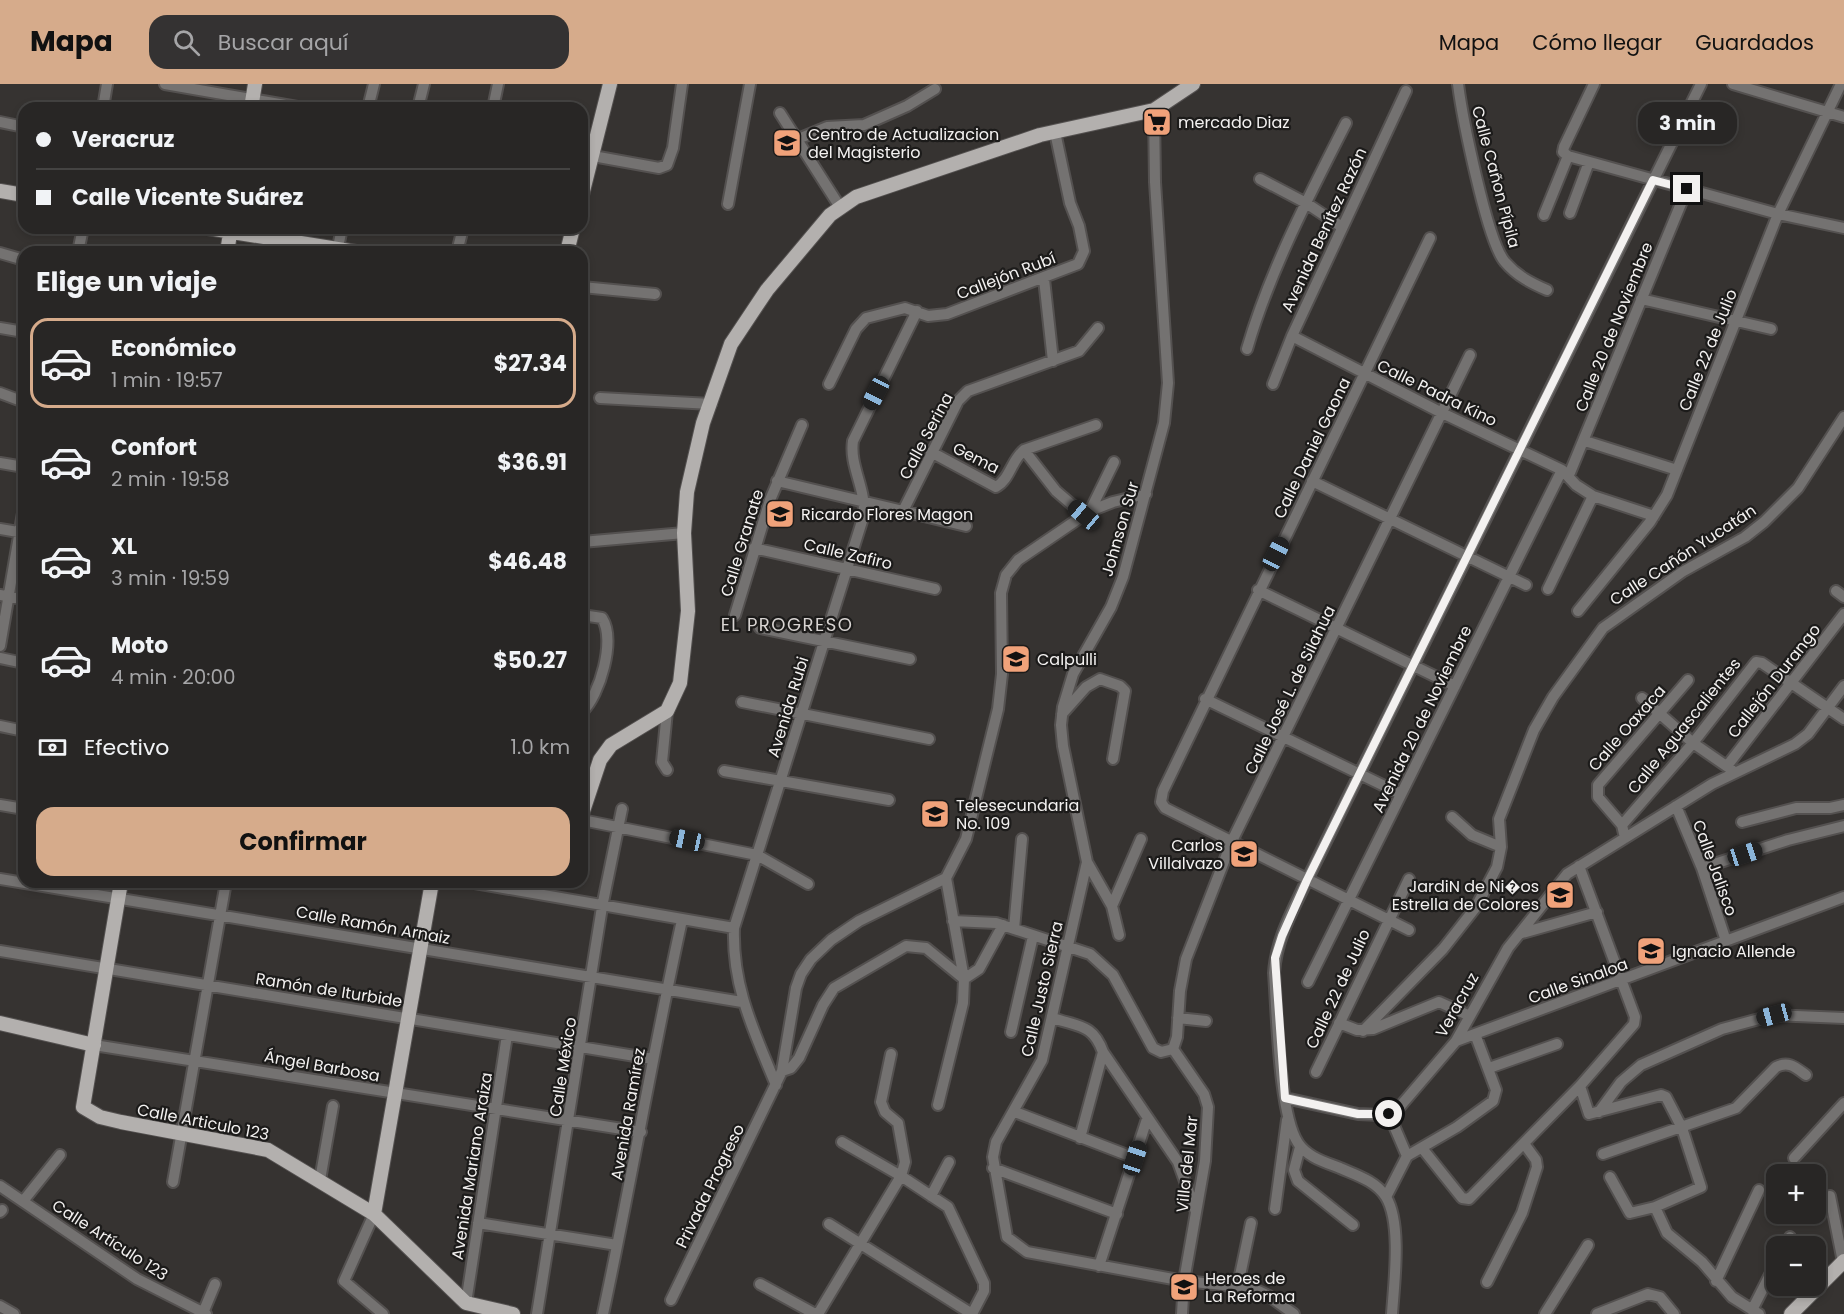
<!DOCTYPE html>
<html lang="es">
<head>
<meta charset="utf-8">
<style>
	:root { --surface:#282625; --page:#343232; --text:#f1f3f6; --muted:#a5a5a7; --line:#444342; --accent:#d6ab8b }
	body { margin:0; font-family:Poppins,sans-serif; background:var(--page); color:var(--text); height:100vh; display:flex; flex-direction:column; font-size:22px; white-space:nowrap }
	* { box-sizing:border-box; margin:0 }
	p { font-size:20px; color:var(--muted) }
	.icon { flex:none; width:33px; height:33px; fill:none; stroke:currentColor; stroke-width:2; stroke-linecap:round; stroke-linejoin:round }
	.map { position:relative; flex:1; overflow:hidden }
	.sheet { position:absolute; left:18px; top:162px; width:570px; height:642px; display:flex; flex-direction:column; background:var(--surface); border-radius:18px; box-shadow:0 3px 9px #0003,0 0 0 2px var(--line) }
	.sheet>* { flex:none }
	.hud { position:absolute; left:18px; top:18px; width:570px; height:132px; border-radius:18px; box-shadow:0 3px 9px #0003,0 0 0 2px var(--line); display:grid; align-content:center; height:132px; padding:0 18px; background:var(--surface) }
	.buttons { position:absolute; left:1766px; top:1080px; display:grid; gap:12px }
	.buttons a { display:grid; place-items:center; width:60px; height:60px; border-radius:12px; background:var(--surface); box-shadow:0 3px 9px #0003,0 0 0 2px var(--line); font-size:30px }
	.end { position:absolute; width:27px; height:27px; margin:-14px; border:8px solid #f3f1f0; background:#111; box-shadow:0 0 0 3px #111 }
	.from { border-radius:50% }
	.bubble { position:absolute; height:42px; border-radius:18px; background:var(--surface); box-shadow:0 3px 9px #0003,0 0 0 2px var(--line); font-size:20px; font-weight:700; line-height:42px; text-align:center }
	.car { position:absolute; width:18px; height:36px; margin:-18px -9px; border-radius:8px; box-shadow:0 0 4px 2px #0007; background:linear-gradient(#222 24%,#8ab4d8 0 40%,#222 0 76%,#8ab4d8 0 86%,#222 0) }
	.hud b { display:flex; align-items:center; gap:21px; height:57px; font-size:22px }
	.hud b+b { border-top:2px solid var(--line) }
	.hud i { width:15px; height:15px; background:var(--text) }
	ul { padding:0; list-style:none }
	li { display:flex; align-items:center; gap:18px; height:90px; margin:0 12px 9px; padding:0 6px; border:3px solid transparent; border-radius:18px }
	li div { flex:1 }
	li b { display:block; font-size:22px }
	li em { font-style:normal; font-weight:700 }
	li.current { border-color:var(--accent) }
	li>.icon { width:54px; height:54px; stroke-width:1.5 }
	h2 { padding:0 18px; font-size:27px; line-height:72px }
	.pay { display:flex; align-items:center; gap:15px; height:66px; padding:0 18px; font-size:22px }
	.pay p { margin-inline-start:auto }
	.button { display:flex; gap:12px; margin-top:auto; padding:12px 18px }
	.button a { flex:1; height:69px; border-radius:18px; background:var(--accent); color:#111; font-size:24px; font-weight:700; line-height:69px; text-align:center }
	header { display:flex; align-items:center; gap:36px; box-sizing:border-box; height:84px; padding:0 30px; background:var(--accent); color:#111 }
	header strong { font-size:28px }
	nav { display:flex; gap:33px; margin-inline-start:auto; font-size:21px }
	.search { width:420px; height:54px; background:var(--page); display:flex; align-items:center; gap:15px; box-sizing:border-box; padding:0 21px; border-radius:18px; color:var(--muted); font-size:22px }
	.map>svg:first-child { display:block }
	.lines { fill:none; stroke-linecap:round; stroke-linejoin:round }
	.minor-casing { stroke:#545150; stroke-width:14 }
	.major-casing { stroke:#545150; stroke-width:16 }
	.minor { stroke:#747271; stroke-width:10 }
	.major { stroke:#b3b0ae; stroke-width:14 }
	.route { stroke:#f3f1f0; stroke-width:8 }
	.labels { text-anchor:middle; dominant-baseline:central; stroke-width:4.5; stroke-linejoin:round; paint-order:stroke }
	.poi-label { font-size:16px; fill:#f3f1f0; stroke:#1c1b1a; text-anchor:start }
	.street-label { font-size:16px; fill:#f3f1f0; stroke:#1c1b1a }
	.neighbourhood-label { font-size:18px; letter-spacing:1.5px; fill:#d8d4d2; stroke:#1c1b1a }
</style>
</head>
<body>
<header>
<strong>Mapa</strong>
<div class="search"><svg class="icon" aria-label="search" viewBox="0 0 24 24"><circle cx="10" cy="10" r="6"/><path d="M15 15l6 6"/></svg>Buscar aquí</div>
<nav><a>Mapa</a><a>Cómo llegar</a><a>Guardados</a></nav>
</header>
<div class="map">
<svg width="1844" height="1230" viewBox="0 0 1844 1230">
	<rect width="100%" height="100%" fill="#363331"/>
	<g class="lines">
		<g class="minor-casing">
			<path id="minor" d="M165,0L303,24
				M1458,0C1462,31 1487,158 1505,178C1517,192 1531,199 1547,206
				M1594,0L1564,63L1563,68L1568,72L1778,130L1844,144
				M1733,0L1844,33
				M103,24L107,0
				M368,24L374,0
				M418,24L424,0
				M493,24L498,0
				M780,29L840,123
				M0,38L24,43
				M798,55L827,43L864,41L907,22L935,5
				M582,70L659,84L667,81L673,64L682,0
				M1260,95L1306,119L1342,143
				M728,120L750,0
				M1570,129L1589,78
				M1544,131L1568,72
				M78,168L83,144
				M337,168L342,144
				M457,168L463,144
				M0,169L24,176
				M1044,195L1053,277
				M582,203L655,210
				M1641,215L1771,245
				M0,244L24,248
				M1292,252L1442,329L1562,386L1576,401L1593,412L1654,432
				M1247,265C1270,186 1309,112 1346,39
				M829,300L856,245L866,234L905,224L928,232L947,230L1078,180L1084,167L1079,142L1070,119L1055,48
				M1273,300L1292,252L1406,7
				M0,309L24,318
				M600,314L711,320
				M1585,357L1677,386
				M1024,366L1056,407L1084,431
				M931,368L996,403C1010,395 1011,377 1024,366L1096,341
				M0,379L24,383
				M1569,391L1687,105
				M777,397L966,442
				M1312,397L1526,501
				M903,427L958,317L968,307L1079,267L1098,244
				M1090,427L1114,378
				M0,445L24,449
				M582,458L684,449
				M754,464L935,505
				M1548,505L1593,412
				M1258,506L1455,602
				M1836,507L1844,513
				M0,511L24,515
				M1578,527L1650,438L1667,411L1778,130L1841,0
				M582,531L602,534C616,556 600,611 582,628
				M735,531L770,416L802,341
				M760,544L910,575
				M0,562L24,423
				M0,574L24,579
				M1642,614L1693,659L1732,686
				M1205,615L1401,710
				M742,618L929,655
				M1062,630L1086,603L1100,595L1120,602L1125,607L1113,675
				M0,642L24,647
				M1727,682L1844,530
				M667,686L662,678L667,627
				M724,687L889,716
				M0,721L24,725
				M1676,722L1702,784L1726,857
				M1452,733L1472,751L1501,763
				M582,736L757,771L808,800
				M1742,738L1796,724H1830L1844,721
				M1622,741L1598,713V701L1688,596
				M1625,754L1622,741L1693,659L1756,578L1762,579L1844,635
				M1087,778L1042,976L996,1058L993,1073L1007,1153L1027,1168L1184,1197L1252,1204L1269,1212L1294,1230
				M1702,784L1788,756L1844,742
				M946,794L966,755L998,625L1002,590L1001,509L1006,491L1018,476L1090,427L1113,418L1146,410
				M0,795L742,918
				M469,798L734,844
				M1112,822L1141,755
				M953,837L996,839L1090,870L1113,891L1153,964L1161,968L1173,965
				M1014,845L1022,755
				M1409,846L1165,724L1161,718L1163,707L1430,154
				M1522,849L1597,828
				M1119,851L1112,822L1087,778L1063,662L1061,641L1063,623L1073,590L1111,523L1123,493L1164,339L1168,299L1155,98L1154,26
				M0,867L653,975
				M964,895L979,885L1003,841
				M1308,898L1562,386
				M1053,934C1079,943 1093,940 1103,968L1178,1078L1196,1128
				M1178,934L1206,937
				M1339,939L1357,946L1373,945L1439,918L1470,932
				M1363,947L1443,865L1476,823L1497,783L1501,763L1499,735L1534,646L1553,613L1603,544L1682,488L1745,453L1764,438L1798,404L1844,333
				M1011,948L1033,852
				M1456,957L1844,813
				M94,961L641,1048
				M1173,965L1177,953L1180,907L1186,875L1232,757L1470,271
				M1173,965L1204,1010L1208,1023L1205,1077L1184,1197L1182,1230
				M1489,984L1557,960
				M782,987L791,984L799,974L823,921L834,904L906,862L926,864L964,895
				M1316,988L1409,795
				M776,1001C754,947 732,903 734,844L863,434C868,407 849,383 853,357L917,227
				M1580,1002L1589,1030L1661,1011L1666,1013L1682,1044L1701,1103L1655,1123L1630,1129L1610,1093
				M1285,1014L1358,1030L1381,1031L1397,1026L1456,957L1508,864L1567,790L1712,700L1795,660L1808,650L1844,602
				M938,1021L963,919L964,895L946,794
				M1015,1028L1135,1074
				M1599,1028L1621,998L1641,981L1722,945L1774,931L1844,934
				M1389,1030L1407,1072
				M1080,1054L1103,968
				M842,1058L901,1092L948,1123L984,1199V1207L972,1230
				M1300,1063L1294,1086L1298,1097L1353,1141
				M1422,1064L1462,1114L1469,1115L1580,1002L1634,940L1635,933L1579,782
				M1603,1070L1736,1024L1776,983C1789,977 1795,983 1806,991
				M1794,1074L1844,1019
				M993,1084L1117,1130
				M320,1096L333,1022
				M173,1098L226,798
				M0,1102L137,1195L206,1230
				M931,1112L949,1078
				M1830,1112L1843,1178
				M1386,1113L1407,1072L1457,1043L1493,1017L1496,1006L1475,950
				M24,1116L60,1071
				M1655,1123L1667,1149L1702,1178L1732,1213L1759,1230
				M1275,1125L1287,1036
				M0,1128L2,1126
				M374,1130L344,1197L383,1230
				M478,1139L617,1161
				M829,1140L972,1230
				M1785,1162L1790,1153
				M1099,1182L1147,1035
				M1716,1197L1759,1106
				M1487,1198L1522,1129L1537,1083L1536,1076L1525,1061
				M760,1200L815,1230
				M1238,1201L1251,1139
				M671,1216L782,987L796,904L801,890L811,875L831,856L859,837L946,794
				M466,1219L507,951
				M0,1222L14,1230
				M1752,1226L1776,1179
				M203,1229L215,1200
				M537,1230L602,823L622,725
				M603,1230C631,1099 653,967 682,836
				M818,1230L901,1092L905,1078L898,1039L885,1028L881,1018L891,970
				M1392,1230C1394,1200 1402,1139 1386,1113C1376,1097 1356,1091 1340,1084C1325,1078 1307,1073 1298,1059C1279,1031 1277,927 1274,889C1276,855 1293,826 1307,796L1701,0
				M1545,1230L1588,1161
				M1597,1230L1648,1210L1660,1213L1674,1230"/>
		</g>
		<g class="major-casing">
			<path id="major" d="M251,24L255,0
				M0,107L24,111
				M582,111L610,0
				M208,144L356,168
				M227,168L231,144
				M567,168L573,144
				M582,730L600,676L611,661L667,627L680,599L688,527L684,449L687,408L703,339L731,260L767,206L830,131L856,113L1040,51L1154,26L1193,0
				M121,798L83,1023L100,1033L121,1038L268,1066L374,1130L466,1219L513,1230
				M0,939L94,961
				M374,1130L432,798
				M1791,1230L1844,1177"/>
		</g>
		<use href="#minor" class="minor"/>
		<use href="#major" class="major"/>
	</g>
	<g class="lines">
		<path class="route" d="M1389,1030H1358L1285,1014L1275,874L1282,852L1307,796L1653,96L1687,105"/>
	</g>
	<defs>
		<g id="supermarket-square" transform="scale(1.5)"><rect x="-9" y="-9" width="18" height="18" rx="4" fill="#f0a27a" stroke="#1c1b1a"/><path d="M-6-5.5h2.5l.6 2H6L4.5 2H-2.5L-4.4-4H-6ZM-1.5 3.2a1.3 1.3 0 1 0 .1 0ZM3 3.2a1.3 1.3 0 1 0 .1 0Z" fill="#111"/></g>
		<g id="university-square" transform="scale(1.5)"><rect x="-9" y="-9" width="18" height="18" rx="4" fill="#f0a27a" stroke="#1c1b1a"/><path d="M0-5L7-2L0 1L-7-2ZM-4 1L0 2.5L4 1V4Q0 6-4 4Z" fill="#111"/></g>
		<g id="school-square" transform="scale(1.5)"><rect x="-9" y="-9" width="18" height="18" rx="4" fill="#f0a27a" stroke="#1c1b1a"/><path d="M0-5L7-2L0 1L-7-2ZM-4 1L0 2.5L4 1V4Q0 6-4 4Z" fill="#111"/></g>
	</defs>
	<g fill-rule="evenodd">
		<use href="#supermarket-square" x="1157" y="38"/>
		<use href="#university-square" x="787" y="59"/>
		<use href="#school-square" x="780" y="430"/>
		<use href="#school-square" x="1016" y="575"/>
		<use href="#school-square" x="935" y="730"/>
		<use href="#school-square" x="1244" y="770"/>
		<use href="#school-square" x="1560" y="811"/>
		<use href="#school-square" x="1651" y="867"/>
		<use href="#school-square" x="1184" y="1203"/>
	</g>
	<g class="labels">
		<g class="poi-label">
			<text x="1178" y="38">mercado Diaz</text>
			<text x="808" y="50">Centro de Actualizacion<tspan x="808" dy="18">del Magisterio</tspan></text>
			<text x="801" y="430">Ricardo Flores Magon</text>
			<text x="1037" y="575">Calpulli</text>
			<text x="956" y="721">Telesecundaria<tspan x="956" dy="18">No. 109</tspan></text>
			<text x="1223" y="761" text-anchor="end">Carlos<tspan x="1223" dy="18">Villalvazo</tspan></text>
			<text x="1539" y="802" text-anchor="end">JardiN de Ni�os<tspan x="1539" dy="18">Estrella de Colores</tspan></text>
			<text x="1672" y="867">Ignacio Allende</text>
			<text x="1205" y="1194">Heroes de<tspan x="1205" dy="18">La Reforma</tspan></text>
		</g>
		<g class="street-label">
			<text transform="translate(1496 93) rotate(75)">Calle Cañon Pípila</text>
			<text transform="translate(1324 146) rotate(-65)">Avenida Benítez Razón</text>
			<text transform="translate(1006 192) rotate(-21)">Callejón Rubí</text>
			<text transform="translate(1614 243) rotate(-68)">Calle 20 de Noviembre</text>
			<text transform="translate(1708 266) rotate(-68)">Calle 22 de Julio</text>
			<text transform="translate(1437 309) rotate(26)">Calle Padra Kino</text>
			<text transform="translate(926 352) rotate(-62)">Calle Serina</text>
			<text transform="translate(1312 364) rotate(-64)">Calle Daniel Gaona</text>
			<text transform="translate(976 374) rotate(27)">Gema</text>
			<text transform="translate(1120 445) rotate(-74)">Johnson Sur</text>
			<text transform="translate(742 459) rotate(-73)">Calle Granate</text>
			<text transform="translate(848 470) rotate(13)">Calle Zafiro</text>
			<text transform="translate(1683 471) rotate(-33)">Calle Cañón Yucatán</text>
			<text transform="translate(1774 597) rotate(-52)">Callejón Durango</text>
			<text transform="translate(1290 606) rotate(-64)">Calle José L. de Silahua</text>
			<text transform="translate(788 623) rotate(-73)">Avenida Rubi</text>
			<text transform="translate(1422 635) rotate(-64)">Avenida 20 de Noviembre</text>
			<text transform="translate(1684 642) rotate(-51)">Calle Aguascalientes</text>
			<text transform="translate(1627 644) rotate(-49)">Calle Oaxaca</text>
			<text transform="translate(1715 784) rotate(70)">Calle Jalisco</text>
			<text transform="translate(373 841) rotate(10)">Calle Ramón Arnaiz</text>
			<text transform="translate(1578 897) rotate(-20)">Calle Sinaloa</text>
			<text transform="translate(1042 905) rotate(-77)">Calle Justo Sierra</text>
			<text transform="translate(1338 905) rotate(-65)">Calle 22 de Julio</text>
			<text transform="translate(329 906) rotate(9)">Ramón de Iturbide</text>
			<text transform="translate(1457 921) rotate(-61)">Veracruz</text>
			<text transform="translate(322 982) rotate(10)">Ángel Barbosa</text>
			<text transform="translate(563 983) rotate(-81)">Calle México</text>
			<text transform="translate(628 1030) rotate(-80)">Avenida Ramírez</text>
			<text transform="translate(203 1038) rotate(11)">Calle Articulo 123</text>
			<text transform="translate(1187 1080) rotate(-84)">Villa del Mar</text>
			<text transform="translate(472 1082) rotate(-81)">Avenida Mariano Araiza</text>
			<text transform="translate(710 1102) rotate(-64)">Privada Progreso</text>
			<text transform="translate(110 1156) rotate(33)">Calle Artículo 123</text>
		</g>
		<g class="neighbourhood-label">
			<text x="787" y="540">EL PROGRESO</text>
		</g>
	</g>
</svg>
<div class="buttons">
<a>+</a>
<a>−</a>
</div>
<i class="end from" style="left:1389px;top:1030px"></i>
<i class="end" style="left:1687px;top:105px"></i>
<div class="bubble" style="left:1638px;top:18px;width:99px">3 min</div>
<i class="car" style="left:876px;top:309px;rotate:207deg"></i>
<i class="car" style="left:1084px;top:431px;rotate:310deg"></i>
<i class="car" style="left:1276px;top:470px;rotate:27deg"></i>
<i class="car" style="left:687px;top:756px;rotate:282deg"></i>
<i class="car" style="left:1745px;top:770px;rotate:72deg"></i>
<i class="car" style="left:1774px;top:931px;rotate:255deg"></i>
<i class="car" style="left:1135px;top:1074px;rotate:18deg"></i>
<div class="hud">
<b><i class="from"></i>Veracruz</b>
<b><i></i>Calle Vicente Suárez</b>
</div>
<section class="sheet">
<h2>Elige un viaje</h2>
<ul>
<li class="current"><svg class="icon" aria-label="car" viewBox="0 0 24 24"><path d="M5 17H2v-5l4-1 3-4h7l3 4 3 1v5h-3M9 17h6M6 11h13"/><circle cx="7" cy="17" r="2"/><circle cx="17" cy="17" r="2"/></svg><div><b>Económico</b><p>1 min · 19:57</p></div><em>$27.34</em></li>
<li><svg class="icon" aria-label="car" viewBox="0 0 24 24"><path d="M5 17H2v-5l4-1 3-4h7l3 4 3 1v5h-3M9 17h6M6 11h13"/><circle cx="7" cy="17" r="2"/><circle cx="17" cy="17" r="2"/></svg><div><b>Confort</b><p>2 min · 19:58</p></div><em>$36.91</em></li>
<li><svg class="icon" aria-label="car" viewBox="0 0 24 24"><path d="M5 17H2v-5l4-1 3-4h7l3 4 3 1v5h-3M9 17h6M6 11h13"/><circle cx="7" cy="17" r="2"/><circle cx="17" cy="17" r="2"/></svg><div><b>XL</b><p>3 min · 19:59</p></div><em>$46.48</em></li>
<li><svg class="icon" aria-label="car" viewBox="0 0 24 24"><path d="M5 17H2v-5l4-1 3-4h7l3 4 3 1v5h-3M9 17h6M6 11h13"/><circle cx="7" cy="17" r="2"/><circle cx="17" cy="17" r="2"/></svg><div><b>Moto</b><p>4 min · 20:00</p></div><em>$50.27</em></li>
</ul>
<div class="pay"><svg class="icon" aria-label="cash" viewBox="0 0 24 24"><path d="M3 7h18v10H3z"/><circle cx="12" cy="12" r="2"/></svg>Efectivo<p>1.0 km</p></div>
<div class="button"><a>Confirmar</a></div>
</section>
</div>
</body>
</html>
